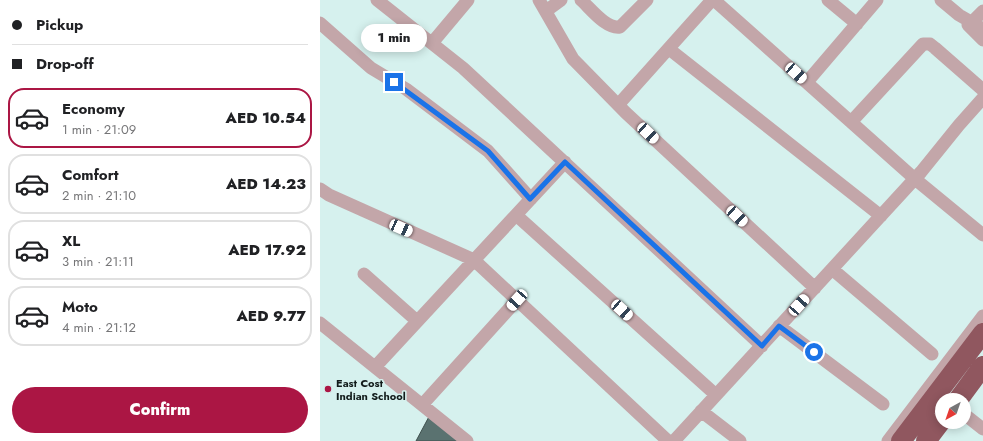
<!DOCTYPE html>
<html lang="en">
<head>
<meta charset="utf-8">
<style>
	:root { --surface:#fff; --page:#f6f6f6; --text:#202124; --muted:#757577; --line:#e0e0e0; --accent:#ab1644 }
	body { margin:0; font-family:Jost,sans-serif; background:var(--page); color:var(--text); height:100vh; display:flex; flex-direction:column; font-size:15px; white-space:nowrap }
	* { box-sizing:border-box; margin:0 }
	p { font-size:13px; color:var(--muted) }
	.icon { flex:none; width:22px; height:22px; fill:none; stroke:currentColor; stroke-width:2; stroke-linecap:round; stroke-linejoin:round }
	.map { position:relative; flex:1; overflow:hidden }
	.sheet { display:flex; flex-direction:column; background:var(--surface); width:320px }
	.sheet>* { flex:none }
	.banner { display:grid; align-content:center; height:88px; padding:0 12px; background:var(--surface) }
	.needle { width:26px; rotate:220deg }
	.tools { position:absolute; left:615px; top:393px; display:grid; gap:8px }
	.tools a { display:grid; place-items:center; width:36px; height:36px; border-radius:50%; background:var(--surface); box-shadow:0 2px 10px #0003; font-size:20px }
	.end { position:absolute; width:18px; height:18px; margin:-9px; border:5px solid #1a73e8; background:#fff; box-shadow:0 0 0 2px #fff }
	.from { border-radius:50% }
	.bubble { position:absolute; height:28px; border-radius:14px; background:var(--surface); box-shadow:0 2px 10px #0003; font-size:13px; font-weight:800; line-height:28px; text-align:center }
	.car { position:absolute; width:12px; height:24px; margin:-12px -6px; border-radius:5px; box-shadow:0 0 3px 1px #0007; background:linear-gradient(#fff 24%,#345 0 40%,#fff 0 76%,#345 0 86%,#fff 0) }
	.banner b { display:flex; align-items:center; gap:14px; height:38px; font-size:15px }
	.banner b+b { border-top:1px solid var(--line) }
	.banner i { width:10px; height:10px; background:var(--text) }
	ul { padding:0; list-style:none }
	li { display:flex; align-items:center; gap:12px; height:60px; margin:0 8px 6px; padding:0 4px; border:2px solid var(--line); border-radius:16px }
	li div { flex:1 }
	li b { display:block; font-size:15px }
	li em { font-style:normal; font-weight:800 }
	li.active { border-color:var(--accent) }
	li>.icon { width:36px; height:36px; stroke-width:1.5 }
	.action { display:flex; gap:8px; margin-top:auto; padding:8px 12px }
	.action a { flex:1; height:46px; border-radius:24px; background:var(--accent); color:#fff; font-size:16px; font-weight:800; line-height:46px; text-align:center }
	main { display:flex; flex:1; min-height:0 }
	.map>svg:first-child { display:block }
	.building { fill:#5a7270; stroke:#3f504e }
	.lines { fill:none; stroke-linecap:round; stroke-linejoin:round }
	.minor { stroke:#c3a6a9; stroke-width:13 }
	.highway { stroke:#90575f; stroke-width:20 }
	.route { stroke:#1a73e8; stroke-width:5 }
	.poi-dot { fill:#ab1644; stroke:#d6f1ee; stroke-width:1.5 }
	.labels { text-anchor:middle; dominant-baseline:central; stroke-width:3; stroke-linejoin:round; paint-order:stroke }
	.poi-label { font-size:11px; font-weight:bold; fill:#121c1b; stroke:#d6f1ee; text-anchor:start }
</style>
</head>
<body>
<main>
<section class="sheet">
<div class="banner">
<b><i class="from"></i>Pickup</b>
<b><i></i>Drop-off</b>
</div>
<ul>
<li class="active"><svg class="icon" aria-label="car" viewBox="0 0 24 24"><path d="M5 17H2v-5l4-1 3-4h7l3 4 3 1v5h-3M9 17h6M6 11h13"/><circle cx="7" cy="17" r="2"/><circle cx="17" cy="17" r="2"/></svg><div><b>Economy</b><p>1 min · 21:09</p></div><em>AED 10.54</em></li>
<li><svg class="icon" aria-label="car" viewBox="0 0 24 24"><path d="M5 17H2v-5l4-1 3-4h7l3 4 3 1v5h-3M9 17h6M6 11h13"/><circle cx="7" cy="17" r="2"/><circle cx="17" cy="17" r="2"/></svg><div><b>Comfort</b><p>2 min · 21:10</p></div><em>AED 14.23</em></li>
<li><svg class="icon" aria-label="car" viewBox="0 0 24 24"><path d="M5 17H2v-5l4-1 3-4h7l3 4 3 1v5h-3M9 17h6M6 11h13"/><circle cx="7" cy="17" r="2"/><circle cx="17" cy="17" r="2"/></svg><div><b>XL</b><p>3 min · 21:11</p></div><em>AED 17.92</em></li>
<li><svg class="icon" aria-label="car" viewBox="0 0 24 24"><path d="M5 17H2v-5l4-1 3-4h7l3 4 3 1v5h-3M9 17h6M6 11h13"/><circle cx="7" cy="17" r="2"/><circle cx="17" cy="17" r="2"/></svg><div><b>Moto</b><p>4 min · 21:12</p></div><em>AED 9.77</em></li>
</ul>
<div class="action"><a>Confirm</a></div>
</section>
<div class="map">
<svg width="663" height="441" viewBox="0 0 663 441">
	<rect width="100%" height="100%" fill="#d6f1ee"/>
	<path class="building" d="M112,411L150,440L149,441H96Z"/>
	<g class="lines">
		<path class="minor" d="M57,0L143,68L442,346
			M219,0L253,59L306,113L495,288
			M261,0C271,9 286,29 300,27L327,0
			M394,0L595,179L663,235
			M508,0L537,24
			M621,0L639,15L663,29
			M226,11L241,0
			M652,22L663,11
			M0,23L51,68L86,89L168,151L211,199
			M648,25L663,40
			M112,43L148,0
			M349,49L561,216
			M487,82L557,0
			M298,105L392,0
			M531,122L603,44H610L615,48L663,90
			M0,189L9,195L154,260L348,441
			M196,215L396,395
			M512,269L612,354
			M44,274L97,321
			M0,323L147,441
			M459,326L563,404
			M55,367L245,162
			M102,405L197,300
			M381,411L420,441
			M644,414L663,429
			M354,441L601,172L639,125L663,98
			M568,441L663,316"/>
		<path class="highway" d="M638,400L663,366
			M581,441L663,333
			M606,441L622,420"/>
	</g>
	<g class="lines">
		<path class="route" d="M74,82L168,151L210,199L245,162L442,346L459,326L494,352"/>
	</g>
	<circle class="poi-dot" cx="8" cy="389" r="4"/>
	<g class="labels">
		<g class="poi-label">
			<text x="16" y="383">East Cost<tspan x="16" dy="13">Indian School</tspan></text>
		</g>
	</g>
</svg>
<div class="tools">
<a><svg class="needle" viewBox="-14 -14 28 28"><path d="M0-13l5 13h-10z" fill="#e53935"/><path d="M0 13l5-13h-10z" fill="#757577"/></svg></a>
</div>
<i class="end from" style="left:494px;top:352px"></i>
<i class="end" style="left:74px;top:82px"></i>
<div class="bubble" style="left:41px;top:24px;width:66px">1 min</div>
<i class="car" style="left:476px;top:73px;rotate:132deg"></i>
<i class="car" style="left:328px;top:133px;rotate:133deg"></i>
<i class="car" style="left:417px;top:216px;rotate:133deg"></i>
<i class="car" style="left:81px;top:228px;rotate:114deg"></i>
<i class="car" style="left:197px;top:300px;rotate:222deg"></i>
<i class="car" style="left:479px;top:305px;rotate:42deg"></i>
<i class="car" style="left:302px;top:310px;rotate:132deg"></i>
</div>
</main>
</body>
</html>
